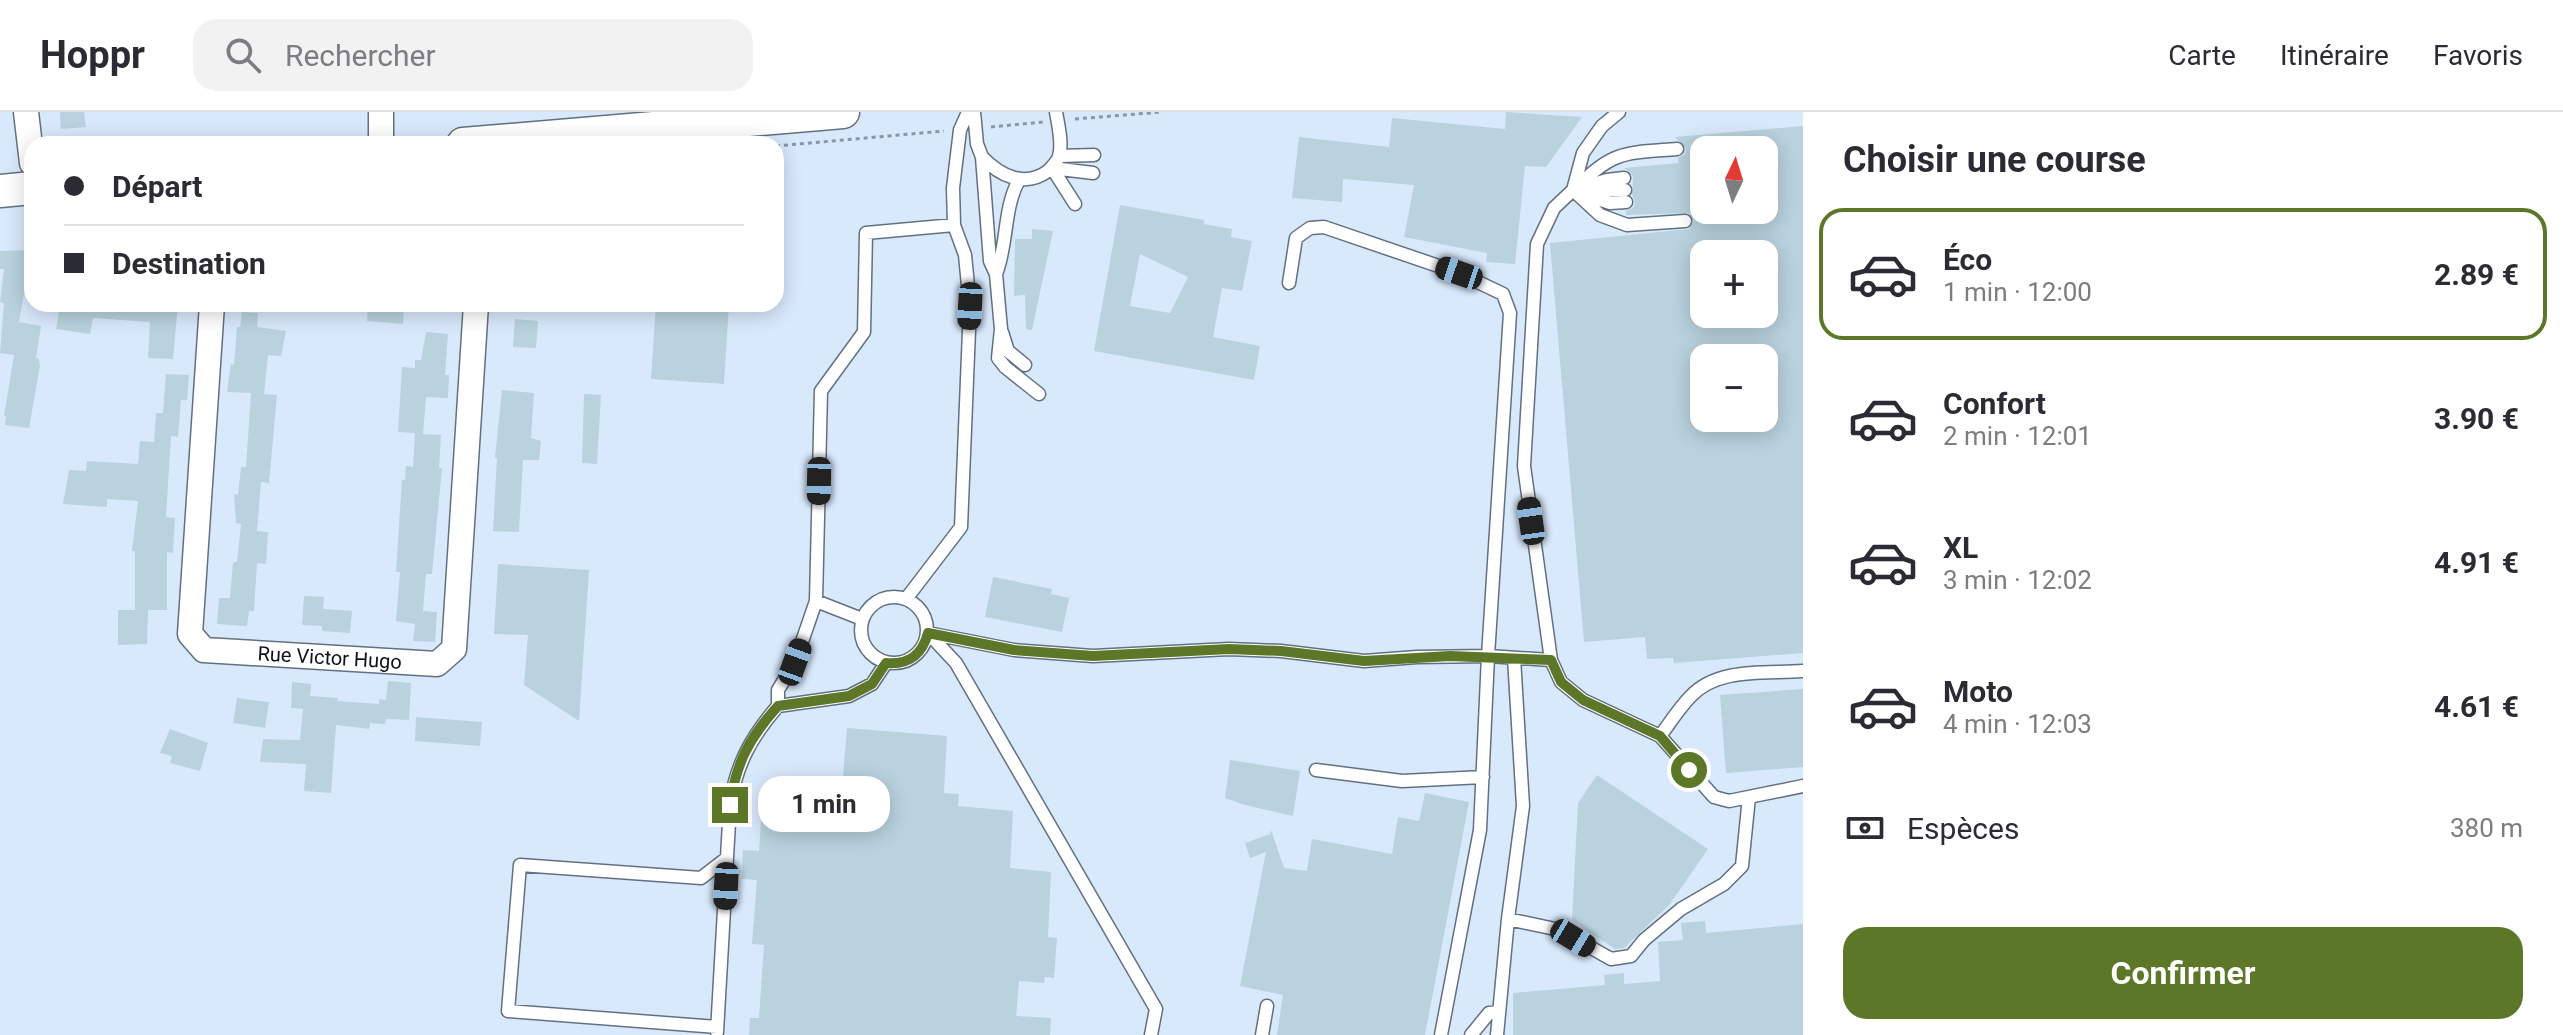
<!DOCTYPE html>
<html lang="fr">
<head>
<meta charset="utf-8">
<style>
	:root { --surface:#fff; --page:#f2f2f3; --text:#2b2b33; --muted:#7c7c81; --line:#e1e1e2; --accent:#5d7729 }
	body { margin:0; font-family:Roboto,sans-serif; background:var(--page); color:var(--text); height:100vh; display:flex; flex-direction:column; font-size:30px; white-space:nowrap }
	* { box-sizing:border-box; margin:0 }
	p { font-size:26px; color:var(--muted) }
	.icon { flex:none; width:44px; height:44px; fill:none; stroke:currentColor; stroke-width:2; stroke-linecap:round; stroke-linejoin:round }
	.map { position:relative; flex:1; overflow:hidden }
	.details { display:flex; flex-direction:column; background:var(--surface); width:760px }
	.details>* { flex:none }
	.top-card { position:absolute; left:24px; top:24px; width:760px; height:176px; border-radius:24px; box-shadow:0 4px 20px #0003; display:grid; align-content:center; height:176px; padding:0 40px; background:var(--surface) }
	.needle { width:52px; rotate:4deg }
	.fabs { position:absolute; left:1690px; top:24px; display:grid; gap:16px }
	.fabs a { display:grid; place-items:center; width:88px; height:88px; border-radius:16px; background:var(--surface); box-shadow:0 4px 20px #0003; font-size:40px }
	.end { position:absolute; width:36px; height:36px; margin:-18px; border:10px solid #5d7729; background:#fff; box-shadow:0 0 0 4px #fff }
	.from { border-radius:50% }
	.bubble { position:absolute; height:56px; border-radius:24px; background:var(--surface); box-shadow:0 4px 20px #0003; font-size:26px; font-weight:700; line-height:56px; text-align:center }
	.car { position:absolute; width:24px; height:48px; margin:-24px -12px; border-radius:10px; box-shadow:0 0 6px 2px #0007; background:linear-gradient(#222 24%,#8ab4d8 0 40%,#222 0 76%,#8ab4d8 0 86%,#222 0) }
	.top-card b { display:flex; align-items:center; gap:28px; height:76px; font-size:30px }
	.top-card b+b { border-top:2px solid var(--line) }
	.top-card i { width:20px; height:20px; background:var(--text) }
	ul { padding:0; list-style:none }
	li { display:flex; align-items:center; gap:24px; height:132px; margin:0 16px 12px; padding:0 24px; border:4px solid transparent; border-radius:24px }
	li div { flex:1 }
	li b { display:block; font-size:30px }
	li em { font-style:normal; font-weight:700 }
	li.on { border-color:var(--accent) }
	li>.icon { width:72px; height:72px; stroke-width:1.5 }
	h2 { padding:0 40px; font-size:36px; line-height:96px }
	.pay { display:flex; align-items:center; gap:20px; height:88px; padding:0 40px; font-size:30px }
	.pay p { margin-inline-start:auto }
	.action { display:flex; gap:16px; margin-top:auto; padding:16px 40px }
	.action a { flex:1; height:92px; border-radius:24px; background:var(--accent); color:#fff; font-size:32px; font-weight:700; line-height:92px; text-align:center }
	header { display:flex; align-items:center; gap:48px; box-sizing:border-box; height:112px; padding:0 40px; background:var(--surface); border-bottom:2px solid var(--line) }
	header strong { font-size:38px }
	nav { display:flex; gap:44px; margin-inline-start:auto; font-size:28px }
	.search { width:560px; height:72px; background:var(--page); display:flex; align-items:center; gap:20px; box-sizing:border-box; padding:0 28px; border-radius:24px; color:var(--muted); font-size:30px }
	main { display:flex; flex:1; min-height:0 }
	.map>svg:first-child { display:block }
	.building { fill:#b9d2de; fill-rule:evenodd }
	.lines { fill:none; stroke-linecap:round; stroke-linejoin:round }
	.lane-casing { stroke:#627081; stroke-width:15 }
	.street-casing { stroke:#627081; stroke-width:27 }
	.secondary-casing { stroke:#627081; stroke-width:35 }
	.path { stroke:#8a96a4; stroke-width:3; stroke-dasharray:4 4; stroke-linecap:butt }
	.lane { stroke:#fff; stroke-width:12 }
	.street { stroke:#fff; stroke-width:24 }
	.secondary { stroke:#fff; stroke-width:32 }
	.route { stroke:#5d7729; stroke-width:10 }
	.labels { text-anchor:middle; dominant-baseline:central; stroke-width:6; stroke-linejoin:round; paint-order:stroke }
	.street-label { font-size:20px; fill:#0d1319; stroke:#fff }
</style>
</head>
<body>
<header>
<strong>Hoppr</strong>
<div class="search"><svg class="icon" aria-label="search" viewBox="0 0 24 24"><circle cx="10" cy="10" r="6"/><path d="M15 15l6 6"/></svg>Rechercher</div>
<nav><a>Carte</a><a>Itinéraire</a><a>Favoris</a></nav>
</header>
<main>
<div class="map">
<svg width="1803" height="923" viewBox="0 0 1803 923">
	<rect width="100%" height="100%" fill="#d9e9fc"/>
	<path class="building" d="M60,0H84L86,15L61,17Z
		M1506,0L1582,5L1546,55L1525,54L1515,152L1486,150L1487,141L1404,125L1414,73L1343,67L1342,90L1292,86L1299,25L1389,35L1392,6L1505,17Z
		M1803,14V541L1674,551L1673,546L1647,547L1645,525L1584,530L1550,131L1689,117L1694,109L1688,101L1626,103V99L1634,95L1635,89L1632,83L1633,64L1624,56L1679,51L1678,46L1685,42L1686,36L1675,25ZM1704,38H1764V98H1704ZM1704,142H1764V202H1704ZM1704,246H1764V306H1704Z
		M1120,93L1204,108V112L1232,117L1231,125L1252,129L1242,179L1222,176L1213,225L1260,234L1254,268L1094,239ZM1140,142L1188,165L1170,201L1130,194Z
		M1032,117L1053,119L1032,218L1026,217L1025,183L1014,184L1015,127H1032Z
		M32,138L19,210L41,214L36,246L39,247L40,254L29,316L5,313L6,304H4L14,243L0,241L4,191L0,190L4,157H0V139Z
		M60,192H178L173,247L148,246L150,210L93,206L90,222L56,217Z
		M368,192H404L403,212L367,209Z
		M656,192H729L724,272L651,267Z
		M242,200L258,201L257,215L286,219L281,244L268,243L264,282L277,283L269,371L261,370L257,419L268,420L266,452L257,451L254,499H249L247,514L217,512L219,486H230L233,450H237L241,412L236,411L234,382L238,383L241,355H246L251,281L227,280L231,252L234,253L237,215H240Z
		M515,207L538,209L536,236L513,235Z
		M426,220L448,222L445,263H449L448,286L426,285L423,322L441,323L439,356H442L432,462H426L423,499L437,500L435,530L413,529L415,512L396,509L400,460H396L402,368H405L406,354L413,355L415,321L398,320L402,255L415,256V248H421Z
		M166,262L189,263L187,288H181L178,325L171,324L166,405L175,406L173,441L167,440V498H148L147,532L118,533V498H140H135V439H132L138,389L107,387V395L63,392L69,358L86,359L87,349L138,352L140,329L154,330L156,301H163Z
		M502,278L534,281L531,326L541,329L539,348H523L519,420L493,419L497,346H495Z
		M584,282L601,283L597,352L582,351Z
		M498,452L589,458L579,609L524,573L528,523L494,522Z
		M993,465L1052,477L1051,482L1069,486L1062,520L985,505Z
		M304,484L324,485L323,497L352,499L350,521L322,519V514L302,513Z
		M388,569L411,571L409,608L386,607L385,612L370,611L369,617L336,613L331,681L304,679L306,652L260,650L263,627L300,628L303,597L291,596L292,570L311,572L310,584L338,586L337,589L379,592V587L386,588Z
		M1803,577V655L1726,661L1720,583Z
		M237,586L269,590L265,616L233,611Z
		M416,605L482,610L480,634L415,629Z
		M847,616L947,624L944,681L959,682L958,694L1013,699L1010,756L1051,760L1048,825L1057,826L1054,866L1045,865L1044,871L1019,869L1016,904L1051,906L1050,923H749L750,906H759L764,833L752,832L757,768L742,767L743,738L759,739L763,680L777,681L778,670L842,676Z
		M170,617L208,631L200,659L170,651L172,644L160,641Z
		M1230,648L1300,659L1293,704L1245,693L1225,686Z
		M1597,663L1708,737L1670,792L1624,836L1615,837L1572,808L1578,691Z
		M1425,681L1469,690L1425,923H1277L1283,883L1240,874L1266,740L1250,746L1245,731L1270,722L1271,718L1284,756L1307,759L1312,727L1392,742L1398,705L1419,709Z
		M1705,809L1706,821L1803,812V923H1513V881L1605,873L1604,863L1624,861V872L1660,869L1658,830L1683,828L1681,811Z"/>
	<g class="lines">
		<g class="lane-casing">
			<path id="lane" d="M974,0L977,32L982,45L990,149L996,162L1001,217L998,246L1005,255L1039,282
				M1059,44L1094,43
				M982,45C1000,64 1025,76 1048,59C1052,55 1058,49 1059,44C1063,32 1058,12 1056,0
				M1052,56L1075,92
				M1052,56L1093,61
				M1576,76C1613,38 1626,41 1677,37
				M1576,77L1607,68L1624,66
				M1573,78L1600,103L1627,113L1685,109
				M1588,79L1625,78
				M1580,81L1610,91L1626,90
				M996,162C1008,132 1003,97 1019,68
				M1002,220L1008,239L1025,253
				M861 518a33 33 0 1 1 66 0a33 33 0 1 1-66 0Z
				M906,487L961,415L970,194L965,143L954,113L953,76L960,18L968,0
				M816,489L862,507
				M928,521L1014,538L1093,544L1229,537L1281,539L1364,549L1417,545L1488,544L1510,201L1503,182L1459,161L1324,115L1310,116L1296,126L1289,171
				M928,521L956,551L1156,897L1151,923
				M1551,548L1561,570L1583,588L1660,624L1714,685L1729,689L1803,674
				M778,594V578L795,550L816,489L821,279L864,220L866,121L954,113
				M1660,624C1670,611 1679,596 1691,584C1718,555 1766,562 1803,559
				M1316,658L1402,669L1483,665
				M1508,807L1560,818L1611,847L1631,844L1644,828L1681,797L1724,772L1742,754L1749,685
				M717,915L508,899L520,753L701,766L727,746
				M717,920L730,693C736,653 751,625 778,594L849,584L872,572L886,551
				M1262,923L1267,894
				M1441,923L1480,718L1488,544L1551,548L1524,354L1537,132L1554,96L1573,78L1583,41L1602,14L1619,0
				M1471,923L1489,901L1499,900
				M1497,923L1508,807L1523,694L1514,546"/>
		</g>
		<g class="street-casing">
			<g id="street">
				<path d="M26,0L32,51"/>
				<path d="M381,0V32"/>
				<path id="s1" d="M212,192L190,522L204,538L437,552L454,537L476,192"/>
			</g>
		</g>
		<g class="secondary-casing">
			<path id="secondary" d="M463,32L843,0
				M0,79L32,76"/>
		</g>
		<path class="path" d="M1075,7L1162,0
			M991,15L1043,10
			M776,34L944,19"/>
		<use href="#lane" class="lane"/>
		<use href="#street" class="street"/>
		<use href="#secondary" class="secondary"/>
	</g>
	<g class="lines">
		<path class="route" d="M730,693C736,651 749,626 778,594L849,584L872,572L886,551C909,553 922,543 928,521L1014,538L1093,544L1229,537L1281,539L1364,549L1450,544L1551,548L1561,570L1583,588L1660,624L1689,658"/>
	</g>
	<g class="labels">
		<g class="street-label">
			<text stroke="none"><textPath href="#s1" startOffset="478">Rue Victor Hugo</textPath></text>
		</g>
	</g>
</svg>
<div class="fabs">
<a><svg class="needle" viewBox="-14 -14 28 28"><path d="M0-13l5 13h-10z" fill="#e53935"/><path d="M0 13l5-13h-10z" fill="#7c7c81"/></svg></a>
<a>+</a>
<a>−</a>
</div>
<i class="end from" style="left:1689px;top:658px"></i>
<i class="end" style="left:730px;top:693px"></i>
<div class="bubble" style="left:758px;top:664px;width:132px">1 min</div>
<i class="car" style="left:1459px;top:161px;rotate:289deg"></i>
<i class="car" style="left:970px;top:194px;rotate:183deg"></i>
<i class="car" style="left:819px;top:369px;rotate:181deg"></i>
<i class="car" style="left:1531px;top:409px;rotate:352deg"></i>
<i class="car" style="left:795px;top:550px;rotate:20deg"></i>
<i class="car" style="left:726px;top:774px;rotate:183deg"></i>
<i class="car" style="left:1573px;top:826px;rotate:121deg"></i>
<div class="top-card">
<b><i class="from"></i>Départ</b>
<b><i></i>Destination</b>
</div>
</div>
<section class="details">
<h2>Choisir une course</h2>
<ul>
<li class="on"><svg class="icon" aria-label="car" viewBox="0 0 24 24"><path d="M5 17H2v-5l4-1 3-4h7l3 4 3 1v5h-3M9 17h6M6 11h13"/><circle cx="7" cy="17" r="2"/><circle cx="17" cy="17" r="2"/></svg><div><b>Éco</b><p>1 min · 12:00</p></div><em>2.89 €</em></li>
<li><svg class="icon" aria-label="car" viewBox="0 0 24 24"><path d="M5 17H2v-5l4-1 3-4h7l3 4 3 1v5h-3M9 17h6M6 11h13"/><circle cx="7" cy="17" r="2"/><circle cx="17" cy="17" r="2"/></svg><div><b>Confort</b><p>2 min · 12:01</p></div><em>3.90 €</em></li>
<li><svg class="icon" aria-label="car" viewBox="0 0 24 24"><path d="M5 17H2v-5l4-1 3-4h7l3 4 3 1v5h-3M9 17h6M6 11h13"/><circle cx="7" cy="17" r="2"/><circle cx="17" cy="17" r="2"/></svg><div><b>XL</b><p>3 min · 12:02</p></div><em>4.91 €</em></li>
<li><svg class="icon" aria-label="car" viewBox="0 0 24 24"><path d="M5 17H2v-5l4-1 3-4h7l3 4 3 1v5h-3M9 17h6M6 11h13"/><circle cx="7" cy="17" r="2"/><circle cx="17" cy="17" r="2"/></svg><div><b>Moto</b><p>4 min · 12:03</p></div><em>4.61 €</em></li>
</ul>
<div class="pay"><svg class="icon" aria-label="cash" viewBox="0 0 24 24"><path d="M3 7h18v10H3z"/><circle cx="12" cy="12" r="2"/></svg>Espèces<p>380 m</p></div>
<div class="action"><a>Confirmer</a></div>
</section>
</main>
</body>
</html>
